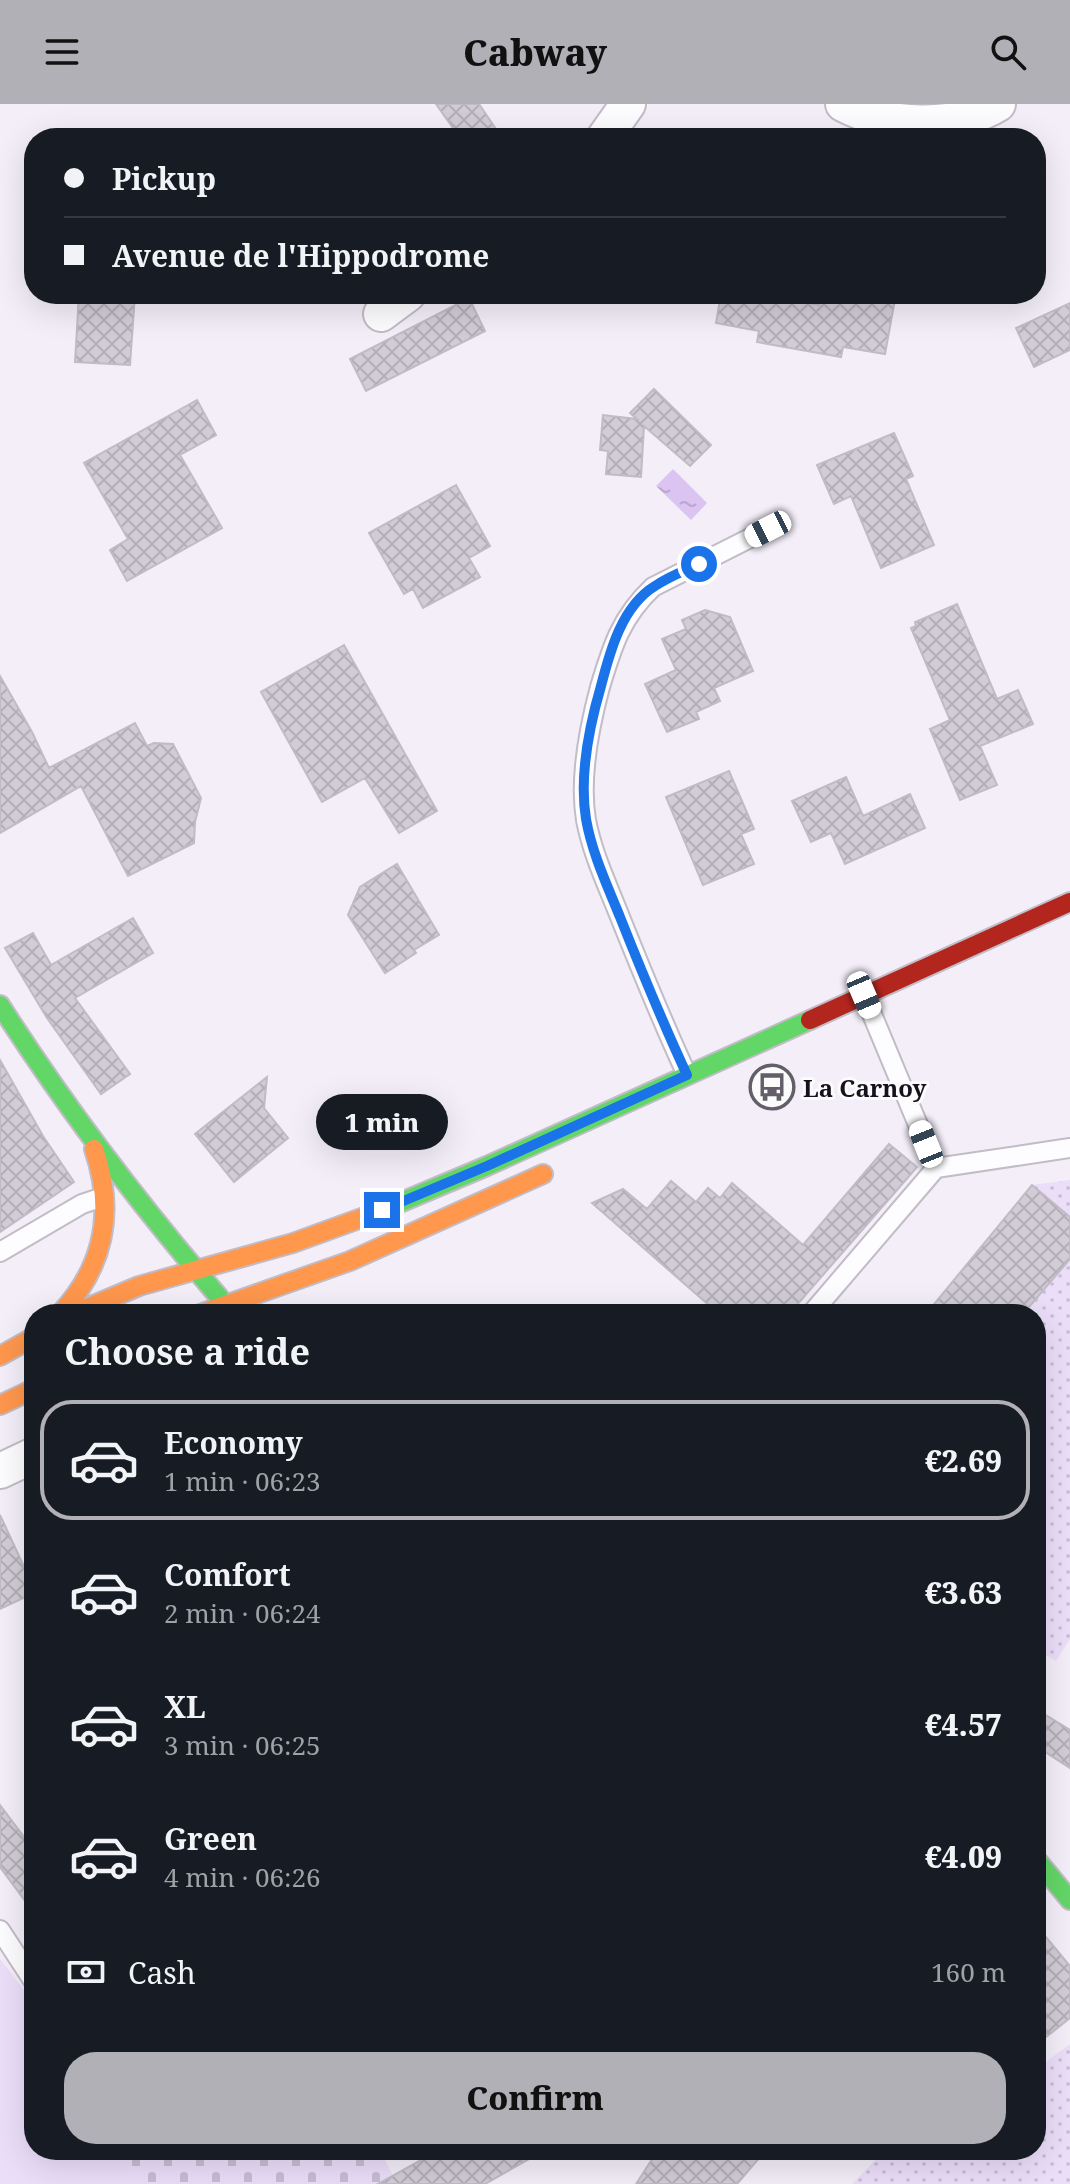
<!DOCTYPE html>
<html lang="en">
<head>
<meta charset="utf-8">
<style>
	:root { --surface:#171b24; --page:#20242c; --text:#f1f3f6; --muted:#9ea1a6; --line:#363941; --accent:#b2b0b7 }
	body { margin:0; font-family:"Noto Serif",serif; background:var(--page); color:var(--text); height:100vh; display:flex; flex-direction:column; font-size:30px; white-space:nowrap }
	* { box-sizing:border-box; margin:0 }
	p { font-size:26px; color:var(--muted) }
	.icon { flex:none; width:44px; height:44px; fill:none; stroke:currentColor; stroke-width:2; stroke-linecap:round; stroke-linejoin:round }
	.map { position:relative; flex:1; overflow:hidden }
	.side { position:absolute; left:24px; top:1200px; width:1022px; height:856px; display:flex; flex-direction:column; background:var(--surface); border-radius:32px; box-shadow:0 8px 32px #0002 }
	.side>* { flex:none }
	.guide { position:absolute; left:24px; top:24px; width:1022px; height:176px; border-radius:32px; box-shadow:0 8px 32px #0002; display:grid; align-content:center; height:176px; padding:0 40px; background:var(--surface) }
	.end { position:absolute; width:36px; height:36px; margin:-18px; border:10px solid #1a73e8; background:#fff; box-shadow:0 0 0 4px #fff }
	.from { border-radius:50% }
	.bubble { position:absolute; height:56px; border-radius:28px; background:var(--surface); box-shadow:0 8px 32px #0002; font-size:26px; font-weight:800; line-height:56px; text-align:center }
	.car { position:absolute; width:24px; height:48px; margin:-24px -12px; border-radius:10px; box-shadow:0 0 6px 2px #0007; background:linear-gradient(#fff 24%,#345 0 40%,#fff 0 76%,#345 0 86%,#fff 0) }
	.guide b { display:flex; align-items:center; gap:28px; height:76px; font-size:30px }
	.guide b+b { border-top:2px solid var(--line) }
	.guide i { width:20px; height:20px; background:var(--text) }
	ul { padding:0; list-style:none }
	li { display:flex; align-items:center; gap:24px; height:120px; margin:0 16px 12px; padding:0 24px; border:4px solid transparent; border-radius:32px }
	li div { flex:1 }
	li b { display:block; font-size:30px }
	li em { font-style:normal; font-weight:800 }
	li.current { border-color:var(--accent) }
	li>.icon { width:72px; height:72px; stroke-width:1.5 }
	h2 { padding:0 40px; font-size:36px; line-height:96px }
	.pay { display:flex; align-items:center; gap:20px; height:88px; padding:0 40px; font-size:30px }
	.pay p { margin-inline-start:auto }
	.button { display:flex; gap:16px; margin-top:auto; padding:16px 40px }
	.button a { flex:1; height:92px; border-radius:32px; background:var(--accent); color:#111; font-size:32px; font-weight:800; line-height:92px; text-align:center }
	header { display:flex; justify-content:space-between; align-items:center; height:104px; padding:0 40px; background:var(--accent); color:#111; font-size:36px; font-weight:800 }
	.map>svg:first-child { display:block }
	.grass { fill:#ebdef9 }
	.cemetery { fill:url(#cemetery-stones) }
	.park { fill:url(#park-dots) }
	.water { fill:url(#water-ripples) }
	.building { fill:url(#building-cross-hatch); stroke:#c0bbc5; stroke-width:2 }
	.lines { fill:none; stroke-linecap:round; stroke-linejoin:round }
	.lane-casing { stroke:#c1bcc6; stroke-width:22 }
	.street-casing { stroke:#c1bcc6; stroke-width:38 }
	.fast-casing { stroke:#c1bcc6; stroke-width:22 }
	.slow-casing { stroke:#c1bcc6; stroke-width:22 }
	.jam-casing { stroke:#c1bcc6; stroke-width:22 }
	.lane { stroke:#fdfcfe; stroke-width:18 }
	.street { stroke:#fdfcfe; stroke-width:34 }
	.fast { stroke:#63d668; stroke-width:18 }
	.slow { stroke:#ff974d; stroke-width:18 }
	.jam { stroke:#b3261e; stroke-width:18 }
	.route { stroke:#1a73e8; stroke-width:10 }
	.labels { text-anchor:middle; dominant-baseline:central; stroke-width:6; stroke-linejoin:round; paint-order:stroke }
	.poi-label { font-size:24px; font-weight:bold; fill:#17111d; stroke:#fbfbfb; text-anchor:start }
</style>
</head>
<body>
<header><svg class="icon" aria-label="menu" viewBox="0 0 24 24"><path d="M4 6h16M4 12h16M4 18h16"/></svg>Cabway<svg class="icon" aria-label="search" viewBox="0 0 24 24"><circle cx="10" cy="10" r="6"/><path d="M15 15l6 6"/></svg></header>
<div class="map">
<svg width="1070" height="2080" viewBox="0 0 1070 2080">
	<defs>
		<pattern id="cemetery-stones" width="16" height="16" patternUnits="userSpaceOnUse" patternTransform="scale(2)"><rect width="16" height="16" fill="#ebdef9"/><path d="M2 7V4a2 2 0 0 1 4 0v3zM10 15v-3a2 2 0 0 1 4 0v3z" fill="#c9bdd5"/></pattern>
		<pattern id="park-dots" width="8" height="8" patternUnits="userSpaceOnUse" patternTransform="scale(2)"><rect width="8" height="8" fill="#ebdef9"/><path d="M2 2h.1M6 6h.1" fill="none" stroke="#c9bdd5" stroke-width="1.8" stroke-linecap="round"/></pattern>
		<pattern id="water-ripples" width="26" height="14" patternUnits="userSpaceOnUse" patternTransform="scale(2)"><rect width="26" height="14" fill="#dbc3f2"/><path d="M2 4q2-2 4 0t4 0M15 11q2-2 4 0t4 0" fill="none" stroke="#bba6cf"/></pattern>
		<pattern id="building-cross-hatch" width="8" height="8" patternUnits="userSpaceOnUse" patternTransform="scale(2)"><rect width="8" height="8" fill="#d1ccd6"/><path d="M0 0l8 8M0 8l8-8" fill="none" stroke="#b3aeb7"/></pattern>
	</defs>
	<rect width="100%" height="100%" fill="#f3eef8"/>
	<path class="grass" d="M0,1855L34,1899V2046H123L143,2080H0Z"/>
	<path class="cemetery" d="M123,2046H380L397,2080H143Z"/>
	<path class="park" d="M1070,1076V1113L1032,1081Z
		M1070,1155V1535L1056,1557L1036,1545V1210H1023Z
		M1070,1940V2080H852L884,2047L889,2046H1036V1965Z"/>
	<path class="water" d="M673,365L707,399L691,416L656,382Z"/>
	<path class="building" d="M436,0H479L502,34H460Z
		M79,190H135L130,261L75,258Z
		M721,190H760L819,201V190H896L885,250L843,243L841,253L757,238L759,227L716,219Z
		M469,194L485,227L366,287L350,255Z
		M1070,199V246L1034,263L1016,224Z
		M654,285L711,341L690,362L644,322L641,373L606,370L608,347L600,346L603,311L637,315L630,309Z
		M197,296L216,331L180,351L222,424L127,477L110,446L128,435L84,359Z
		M894,329L913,372L906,375L934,441L881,464L851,392L834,400L817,361Z
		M456,381L490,442L469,454L480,473L423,504L413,485L404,490L369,429Z
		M957,500L997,595L1018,586L1033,620L980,642L997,681L960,696L930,625L950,616L911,524L916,522L915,518Z
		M705,506L730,513L753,567L714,584L720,597L696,608L699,615L667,628L645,580L676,566L662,535L686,525L682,516Z
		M344,541L437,707L399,729L365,674L322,698L261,588Z
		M0,572L32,628L49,664L135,619L147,642L154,639L173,640L201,694L195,718L194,739L128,772L81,682L0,729Z
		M729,667L754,725L741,730L754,760L703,781L666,693Z
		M846,673L863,712L910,690L925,724L845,760L831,729L811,738L792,697Z
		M397,760L439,831L414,846L416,849L385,869L348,811L360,783Z
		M133,814L153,849L75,894L130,970L101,990L47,914L5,844L33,829L51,861Z
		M0,956L43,1032L74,1078L0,1128Z
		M267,973L264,1004L288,1034L234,1078L195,1030Z
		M889,1040L917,1063L789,1210H719L592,1099L623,1085L647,1105L671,1077L696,1098L708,1084L720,1094L732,1079L803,1141Z
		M1032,1081L1070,1113V1155L1023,1210H926Z
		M0,1411L34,1484V1489L0,1505Z
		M1036,1605L1070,1626V1664L1036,1642Z
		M0,1701L34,1746V1809L0,1763Z
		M1036,1821L1070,1862V1914L1036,1941Z
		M439,2046H545L485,2080H378Z
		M658,2046H766L737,2080H636Z"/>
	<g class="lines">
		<g class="lane-casing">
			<path id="lane" d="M864,891L936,1064
				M687,971C662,917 640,863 618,808C606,778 592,748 586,716C579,674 589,624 600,583C612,543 621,513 653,483L768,425
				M0,1148L82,1100L103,1093
				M811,1210L936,1064L1070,1044
				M0,1826L34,1878"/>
		</g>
		<g class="street-casing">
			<path id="street" d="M843,0C886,23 956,26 998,0
				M604,34L628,0
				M381,210L408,190
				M0,1367L34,1351"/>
		</g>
		<g class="fast-casing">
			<path id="fast" d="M0,901C66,1004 139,1100 219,1193
				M378,1108L487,1062L810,916
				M1036,1755L1070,1796"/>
		</g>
		<g class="slow-casing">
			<path id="slow" d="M60,1210C105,1162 115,1107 94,1045
				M73,1210L139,1182L293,1139L378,1108
				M200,1210L350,1157L543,1070
				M0,1252L34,1233
				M0,1301L34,1285"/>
		</g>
		<g class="jam-casing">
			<path id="jam" d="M810,916L1070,798"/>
		</g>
		<use href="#lane" class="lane"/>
		<use href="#street" class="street"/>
		<use href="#fast" class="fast"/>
		<use href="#slow" class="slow"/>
		<use href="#jam" class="jam"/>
	</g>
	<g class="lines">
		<path class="route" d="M382,1106L487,1062L687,971C663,919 641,866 620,813C607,781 592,749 586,715C579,672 589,623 601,582C610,547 622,502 655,482C668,473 684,467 699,460"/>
	</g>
	<defs>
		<g id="bus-ring" transform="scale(2.3)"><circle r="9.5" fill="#fbfbfb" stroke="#645e6a" stroke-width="1.5"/><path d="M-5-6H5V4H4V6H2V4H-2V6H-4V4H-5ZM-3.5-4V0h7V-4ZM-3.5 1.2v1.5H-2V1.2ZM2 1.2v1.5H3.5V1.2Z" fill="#645e6a"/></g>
	</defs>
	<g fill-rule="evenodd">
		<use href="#bus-ring" x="772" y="983"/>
	</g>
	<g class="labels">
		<g class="poi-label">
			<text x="803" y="983">La Carnoy</text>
		</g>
	</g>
</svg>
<i class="end from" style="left:699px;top:460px"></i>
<i class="end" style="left:382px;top:1106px"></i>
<div class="bubble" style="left:316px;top:990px;width:132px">1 min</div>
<i class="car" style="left:768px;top:425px;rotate:243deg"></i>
<i class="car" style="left:864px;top:891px;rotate:157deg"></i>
<i class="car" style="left:926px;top:1040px;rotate:338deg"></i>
<div class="guide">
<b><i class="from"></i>Pickup</b>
<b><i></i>Avenue de l'Hippodrome</b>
</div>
<section class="side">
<h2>Choose a ride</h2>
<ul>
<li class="current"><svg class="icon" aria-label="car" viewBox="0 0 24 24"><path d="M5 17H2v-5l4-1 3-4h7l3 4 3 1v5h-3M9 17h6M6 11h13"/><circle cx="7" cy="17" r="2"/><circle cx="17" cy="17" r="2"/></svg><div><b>Economy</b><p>1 min · 06:23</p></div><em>€2.69</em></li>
<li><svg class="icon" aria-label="car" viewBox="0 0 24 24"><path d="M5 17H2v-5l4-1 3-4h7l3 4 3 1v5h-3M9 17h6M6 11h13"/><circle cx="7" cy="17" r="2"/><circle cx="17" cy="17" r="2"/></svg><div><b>Comfort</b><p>2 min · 06:24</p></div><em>€3.63</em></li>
<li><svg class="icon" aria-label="car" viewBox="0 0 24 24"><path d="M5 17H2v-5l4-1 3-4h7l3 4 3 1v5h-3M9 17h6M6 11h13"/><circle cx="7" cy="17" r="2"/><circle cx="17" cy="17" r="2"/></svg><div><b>XL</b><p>3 min · 06:25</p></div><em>€4.57</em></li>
<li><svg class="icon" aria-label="car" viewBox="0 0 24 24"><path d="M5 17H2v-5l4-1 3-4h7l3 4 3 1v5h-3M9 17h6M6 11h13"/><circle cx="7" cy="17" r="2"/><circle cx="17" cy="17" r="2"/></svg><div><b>Green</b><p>4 min · 06:26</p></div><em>€4.09</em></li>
</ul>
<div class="pay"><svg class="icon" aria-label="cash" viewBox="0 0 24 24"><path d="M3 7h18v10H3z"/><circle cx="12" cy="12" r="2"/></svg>Cash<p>160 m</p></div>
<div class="button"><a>Confirm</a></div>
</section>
</div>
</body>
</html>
